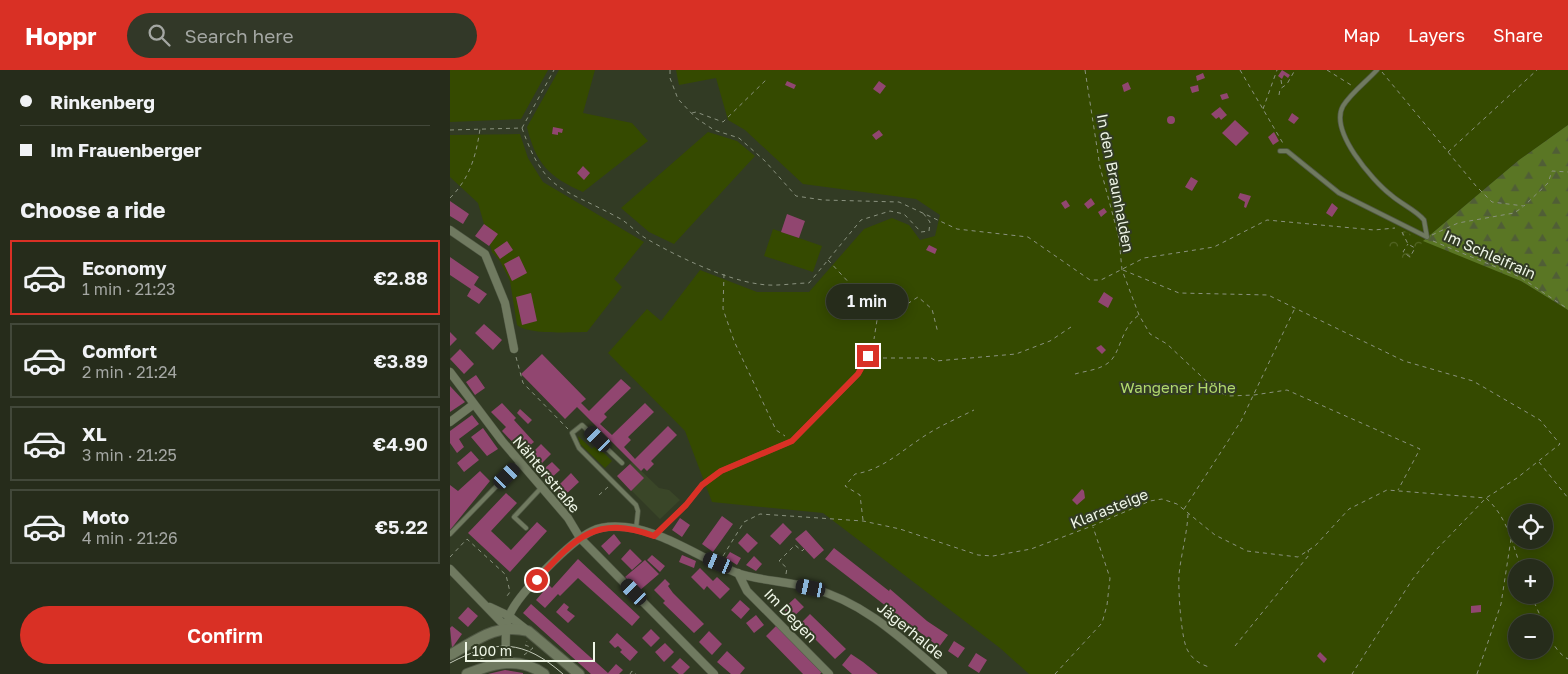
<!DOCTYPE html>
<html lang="en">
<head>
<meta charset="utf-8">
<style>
	:root { --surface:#262c1b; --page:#323828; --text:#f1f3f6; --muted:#a4a7a3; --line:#42483a; --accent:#d93025 }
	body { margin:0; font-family:"Golos Text",sans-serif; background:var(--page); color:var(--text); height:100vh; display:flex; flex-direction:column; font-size:19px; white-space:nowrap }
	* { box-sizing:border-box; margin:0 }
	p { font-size:16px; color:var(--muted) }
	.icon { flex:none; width:28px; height:28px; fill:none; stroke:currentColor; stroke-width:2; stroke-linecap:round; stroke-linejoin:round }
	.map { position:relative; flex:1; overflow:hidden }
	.panel { display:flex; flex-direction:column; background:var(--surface); width:450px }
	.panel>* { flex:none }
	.top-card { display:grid; align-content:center; height:110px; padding:0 20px; background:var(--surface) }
	.fabs { position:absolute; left:1058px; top:434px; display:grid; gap:10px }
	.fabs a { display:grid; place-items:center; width:45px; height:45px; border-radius:50%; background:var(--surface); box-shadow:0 2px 12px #0003,0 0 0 1px var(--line); font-size:25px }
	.scale { position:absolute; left:15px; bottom:12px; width:130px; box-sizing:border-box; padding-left:5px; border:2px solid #eff6e7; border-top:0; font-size:14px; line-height:18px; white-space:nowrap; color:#eff6e7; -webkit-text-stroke:4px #323b24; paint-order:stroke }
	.end { position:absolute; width:22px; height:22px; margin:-11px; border:6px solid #d93025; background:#fff; box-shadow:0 0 0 2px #fff }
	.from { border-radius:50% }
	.bubble { position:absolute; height:35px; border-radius:18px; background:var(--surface); box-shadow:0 2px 12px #0003,0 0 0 1px var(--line); font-size:16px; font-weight:600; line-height:35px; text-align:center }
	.car { position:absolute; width:15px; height:30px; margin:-15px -8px; border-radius:6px; box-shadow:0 0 4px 1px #0007; background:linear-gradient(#222 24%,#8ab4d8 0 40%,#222 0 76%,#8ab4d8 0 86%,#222 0) }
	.top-card b { display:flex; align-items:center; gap:18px; height:48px; font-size:19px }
	.top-card b+b { border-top:1px solid var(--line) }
	.top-card i { width:12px; height:12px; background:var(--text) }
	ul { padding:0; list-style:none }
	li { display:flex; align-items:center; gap:15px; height:75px; margin:0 10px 8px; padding:0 10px; border:2px solid var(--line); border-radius:0px }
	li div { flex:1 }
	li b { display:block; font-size:19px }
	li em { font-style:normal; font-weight:600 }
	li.on { border-color:var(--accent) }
	li>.icon { width:45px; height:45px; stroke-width:1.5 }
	h2 { padding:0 20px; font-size:22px; line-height:60px }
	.primary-button { display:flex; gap:10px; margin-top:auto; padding:10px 20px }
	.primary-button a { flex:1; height:58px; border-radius:30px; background:var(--accent); color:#fff; font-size:20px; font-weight:600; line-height:58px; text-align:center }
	header { display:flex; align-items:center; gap:30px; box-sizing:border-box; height:70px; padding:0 25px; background:var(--accent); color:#fff }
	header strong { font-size:24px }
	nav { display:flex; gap:28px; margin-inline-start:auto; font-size:18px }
	.search { width:350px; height:45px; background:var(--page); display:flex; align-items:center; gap:12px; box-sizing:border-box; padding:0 18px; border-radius:28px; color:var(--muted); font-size:19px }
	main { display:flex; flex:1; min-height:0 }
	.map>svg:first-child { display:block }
	.built { fill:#3a4628 }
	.green { fill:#354a00; fill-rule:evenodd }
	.forest { fill:url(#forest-firs) }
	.park { fill:url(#park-crowns) }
	.building { fill:#914670 }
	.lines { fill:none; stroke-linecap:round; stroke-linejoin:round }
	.service-casing { stroke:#515945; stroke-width:5.5 }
	.minor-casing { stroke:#515945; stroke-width:9 }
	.tertiary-casing { stroke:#515945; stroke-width:12 }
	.path { stroke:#8a927f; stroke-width:1; stroke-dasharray:4 4; stroke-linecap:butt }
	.service { stroke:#707a60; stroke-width:4 }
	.minor { stroke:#707a60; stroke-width:8 }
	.tertiary { stroke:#707a60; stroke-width:10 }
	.tram { stroke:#c3cab9; stroke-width:1 }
	.route { stroke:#d93025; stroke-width:6 }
	.labels { text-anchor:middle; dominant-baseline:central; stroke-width:4; stroke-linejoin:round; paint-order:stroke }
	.street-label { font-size:15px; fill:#eff6e7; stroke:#323b24 }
	.park-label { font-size:15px; fill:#b1d96d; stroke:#323b24 }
</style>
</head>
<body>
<header>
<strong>Hoppr</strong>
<div class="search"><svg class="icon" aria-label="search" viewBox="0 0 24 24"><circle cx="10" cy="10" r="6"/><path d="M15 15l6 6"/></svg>Search here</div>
<nav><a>Map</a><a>Layers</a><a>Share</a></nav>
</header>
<main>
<section class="panel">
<div class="top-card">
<b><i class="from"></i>Rinkenberg</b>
<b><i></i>Im Frauenberger</b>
</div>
<h2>Choose a ride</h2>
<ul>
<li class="on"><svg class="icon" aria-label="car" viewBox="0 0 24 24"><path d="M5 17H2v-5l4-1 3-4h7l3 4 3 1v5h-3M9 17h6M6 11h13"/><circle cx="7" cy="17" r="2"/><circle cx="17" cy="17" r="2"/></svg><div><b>Economy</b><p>1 min · 21:23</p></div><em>€2.88</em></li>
<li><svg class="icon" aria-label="car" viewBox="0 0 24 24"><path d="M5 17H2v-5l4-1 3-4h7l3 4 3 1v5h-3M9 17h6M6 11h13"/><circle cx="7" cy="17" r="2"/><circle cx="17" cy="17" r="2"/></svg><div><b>Comfort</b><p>2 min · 21:24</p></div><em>€3.89</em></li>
<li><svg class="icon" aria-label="car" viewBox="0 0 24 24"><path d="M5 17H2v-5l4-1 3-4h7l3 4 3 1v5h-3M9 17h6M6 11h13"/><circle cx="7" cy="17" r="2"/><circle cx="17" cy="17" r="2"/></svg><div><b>XL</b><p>3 min · 21:25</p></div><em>€4.90</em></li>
<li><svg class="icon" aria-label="car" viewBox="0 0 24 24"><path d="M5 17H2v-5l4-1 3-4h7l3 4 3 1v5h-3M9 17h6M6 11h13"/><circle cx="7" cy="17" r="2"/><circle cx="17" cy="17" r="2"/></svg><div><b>Moto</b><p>4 min · 21:26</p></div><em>€5.22</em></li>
</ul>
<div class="primary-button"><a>Confirm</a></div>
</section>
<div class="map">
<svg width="1118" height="604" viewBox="0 0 1118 604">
	<defs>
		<pattern id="forest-firs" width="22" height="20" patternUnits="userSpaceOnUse" patternTransform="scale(1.25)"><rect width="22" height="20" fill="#5a7624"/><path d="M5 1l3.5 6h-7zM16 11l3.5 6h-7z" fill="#505e36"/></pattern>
		<pattern id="park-crowns" width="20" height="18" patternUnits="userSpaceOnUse" patternTransform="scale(1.25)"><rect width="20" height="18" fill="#354a00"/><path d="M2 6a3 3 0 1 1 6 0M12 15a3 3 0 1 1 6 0" fill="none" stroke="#536525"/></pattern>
	</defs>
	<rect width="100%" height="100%" fill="#323b24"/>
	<path class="built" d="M182,392L209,418L219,420L230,430L210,449L167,406Z"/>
	<path class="green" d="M0,0H98L71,49L0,52Z
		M109,0H145L133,43L182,53L198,71L133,122C99,107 86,94 77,57Z
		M226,0H1118V55L1069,90L974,170L1071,211L1118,240V604H579L550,578L373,443L262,432L235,361L158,283L197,239L211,251L250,200L307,222H359L414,159L442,148L459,155L470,170L485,166L490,145L466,129L353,114L295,60L278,50L266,8L229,15ZM1066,442H1094V470H1066ZM1066,498H1094V525H1066ZM1066,552H1094V580H1066Z
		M258,62L287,71L305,86L224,174L199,162L171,138Z
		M70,64L78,88L93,112L194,172L164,209L172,217L137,262C121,262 78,265 67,255L60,211L50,191L42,182L28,133L0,107V65Z
		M323,159L372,176L363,202L314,186Z
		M128,366L142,379L146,375L162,391L155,398L130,374Z"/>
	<path class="forest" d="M1118,55V240L1071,211L973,171L1069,90Z"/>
	<path class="park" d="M947,157L973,171L958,197L934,181Z"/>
	<path class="building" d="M832,0L840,5L838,8L834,5L832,9L828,6Z
		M753,3L755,8L747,11L746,6Z
		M337,11L346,15L344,19L335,15Z
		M429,11L436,16L430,24L423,19Z
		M678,12L681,19L674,22L672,15Z
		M748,15L749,21L742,23L740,17Z
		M777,23L779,28L772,30L770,25Z
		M770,37L777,45L771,50L769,47L766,49L761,44Z
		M842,43L849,48L844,54L838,50Z
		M717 50a4 4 0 1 1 8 0a4 4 0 1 1-8 0Z
		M785,50L799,63L786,76L772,63Z
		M103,57L113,59L112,63L108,62V65L102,64Z
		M429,60L433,65L426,70L422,65Z
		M824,62L829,71L823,75L818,67Z
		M133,96L140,103L134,110L127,103Z
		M741,107L748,111L742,121L735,117Z
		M790,123L801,126L796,138L794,137L795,132L788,128Z
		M641,128L645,134L638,139L634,134Z
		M616,130L620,136L615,139L611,133Z
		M0,131L19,144L13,154L0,146Z
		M882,133L888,138L882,147L876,143Z
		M654,138L657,142L651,147L648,142Z
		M337,144L355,151L349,168L331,162Z
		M34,154L48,164L39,176L25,166Z
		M57,171L63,180L50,189L44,180Z
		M479,175L487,179L485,184L476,180Z
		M69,186L77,203L62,211L54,194Z
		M0,187L29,207L24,215L37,224L29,234L17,226L21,219L0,205Z
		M654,222L663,228L658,238L648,232Z
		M81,223L87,251L72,255L66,227Z
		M34,254L52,270L43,280L25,263Z
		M0,262L7,269L0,276Z
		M651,275L656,280L652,284L646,278Z
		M10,279L24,294L14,304L0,289Z
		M92,284L136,329L131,333L139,341L171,309L181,318L154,344L157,347L150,354L162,365L195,333L204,342L178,367L181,370L174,377L185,389L218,356L227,365L201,391L204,394L197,401L194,398L191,401L127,337L115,349L71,304Z
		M26,305L35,318L25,325L16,312Z
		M0,316L15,332L0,342Z
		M52,333L66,348L64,350L84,372L72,382L52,361L56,357L41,342Z
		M70,339L82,350L78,354L67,343Z
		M22,345L29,354L9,369L14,377L7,383L0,373V361Z
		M33,358L48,379L37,386L21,367Z
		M91,374L101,384L90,395L80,385Z
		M21,381L29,390L14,402L7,393Z
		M102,392L110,400L98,411L90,402Z
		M180,394L194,408L181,421L167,406Z
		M30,401L40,411L0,460V415L8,421Z
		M121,403L129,412L113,427L105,419Z
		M632,419L634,421L635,428L627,435L622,430Z
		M56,423L67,433L41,461L61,480L87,452L97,461L60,502L18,463Z
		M272,446L283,454L263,482L252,474Z
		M230,448L240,455L232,467L222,460Z
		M333,453L342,462L330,475L320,466Z
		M356,460L374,480L364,489L345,469Z
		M297,463L308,473L298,483L288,473Z
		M164,464L171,473L159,485L151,476Z
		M384,478L439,521L440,519L477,551L498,565L489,577L375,489Z
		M180,479L192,491L182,500L171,489Z
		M280,482L291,488L287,495L276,488Z
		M202,485L215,496L210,502L197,490Z
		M232,485L246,491L244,498L229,492Z
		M304,486L312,494L306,501L296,495Z
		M128,489L190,547L182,556L128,508L110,526L108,524L95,538L86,530L99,515L102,518Z
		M195,490L209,504L189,521L175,507Z
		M250,498L263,511L267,507L280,519L270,529L257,516L254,520L241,507Z
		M215,509L220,514L218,516L223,523L254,554L244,563L213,533L215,531L204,520Z
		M345,528L354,537L342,548L333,539Z
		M290,530L300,539L291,549L281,540Z
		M114,533L119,537L117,540L125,546L118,553L106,542Z
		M81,534L158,603L166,594L173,600L169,604H141L73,543Z
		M1031,535V542L1021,543V536Z
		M18,537L28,546L18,557L8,548Z
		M360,544L396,579L385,589L350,554Z
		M306,545L314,555L304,563L296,553Z
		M2,556L12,564L2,578L0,558Z
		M326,556L372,602L370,604H353L316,566Z
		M201,559L210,568L201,577L192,568Z
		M259,561L272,574L262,585L249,572Z
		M167,563L188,582L180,591L170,582L172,580L168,576L165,578L159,572Z
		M504,571L515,578L508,588L498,581Z
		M215,573L224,582L214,592L205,582Z
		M277,581L295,598L290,604H281L267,592Z
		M870,582L877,589L874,593L867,586Z
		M526,583L537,590L529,603L518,596Z
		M401,584L413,592L428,604H402L392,595Z
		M230,588L240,597L233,604H229L221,597Z
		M55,600L73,603V604H38Z"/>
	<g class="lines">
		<g class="service-casing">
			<path id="service" d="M927,0C917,11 901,23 893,36C879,61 922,110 941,125C951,134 966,140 974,150L977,167
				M830,81H837L889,123L977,167
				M172,393L132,355L122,363L129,378L186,435L188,441L186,459
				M76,458L64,447L92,417
				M0,464L70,392
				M206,464L236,435L252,415L271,401L342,371L408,304L423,276"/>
		</g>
		<g class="minor-casing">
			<path id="minor" d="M0,160L35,184L55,233L64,279
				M0,302L52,371L118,448L130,468L264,604
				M0,352L24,334
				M0,499L56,557
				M288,503L297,521L379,604
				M40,537L59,546L78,561
				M56,592C56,576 54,559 60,544C69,523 121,471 142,461C152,456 164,456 175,457C213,461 252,489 287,503C310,511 337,511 361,518C414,532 452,569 493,604"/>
		</g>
		<g class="tertiary-casing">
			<path id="tertiary" d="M0,585C27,570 45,553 78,561L129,604
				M17,604C44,593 69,586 94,604"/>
		</g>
		<path class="path" d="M220,0V8L228,29L246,48L264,60L289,68L315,91L346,126L373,130L449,132L507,159L578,167L640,210H651L694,188L764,177L817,150L924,160L945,158
			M635,0L650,97L669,168L672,200L689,245L700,264L717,274L768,322L779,326L804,325L837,320L970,379L948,420
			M790,0L834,75
			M877,0L901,15
			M932,2L1026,116L1042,132L1074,136L1098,113L1102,101L1118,102
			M831,10L832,16
			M829,25L830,19L837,14L845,0
			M813,39L827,0
			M242,43L246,42L273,52L318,8
			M72,58C95,123 112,117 167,147C178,152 186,163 197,169C226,186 276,210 309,214C325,217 343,213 359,213L411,150L440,141L454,144L471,162L479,161L480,152L473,143
			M72,58L104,0
			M0,60L72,58
			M998,82L1087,0
			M0,128C20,108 26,86 30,59
			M952,162L958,174L965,178L960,187L953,182L958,174
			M982,165L1008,153L1064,143L1073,137
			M983,171L1070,207L1118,239
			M378,190L428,244L424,269
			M673,200L729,223L818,225L954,291L1023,311L1090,350L1110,374L1067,408L1036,428L984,482L962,510L902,604
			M274,204L273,239L284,271L326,360L335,366
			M429,244L440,245L468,227L482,239L488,263
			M66,287L73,313L118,359
			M425,288H481L486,291L566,284L600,271L621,257
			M625,304C635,301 649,300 658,293C671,284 670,258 689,245
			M1089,392L1118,428
			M149,425L158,417
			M734,439L791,351L845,238
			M738,444C737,465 731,484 729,505C728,518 731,571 738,581C743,590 750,594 759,597
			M413,450L410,425L395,416L405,404C431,400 449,383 470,369C487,357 506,349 524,340
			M273,486L294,452L310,444L413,451L450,459L528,485L543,486L581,479L642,456L700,431L712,429L727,434L765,465L797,481L848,487L865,476L899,439L937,420L1036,428C1057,447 1062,472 1071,498
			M0,487L17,469L56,505L60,522L57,526L59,529
			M336,504L337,498L329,491L345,475L352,481L354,479
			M1081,525L1093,552
			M1094,555C1100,567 1105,582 1118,589
			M785,576L859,485L858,480
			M74,585L83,578L75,575L77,571
			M34,586L38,576
			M23,591L40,586
			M180,604L182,601L186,604
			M605,604L652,553L657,535L660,508L643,457
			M1027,604L1051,534L1061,469"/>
		<use href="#service" class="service"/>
		<use href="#minor" class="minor"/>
		<use href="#tertiary" class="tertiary"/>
		<path class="tram" d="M0,593C46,569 73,569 113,604"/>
	</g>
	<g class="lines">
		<path class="route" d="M87,510C125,468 146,444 204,466L236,435L252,415L271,401L342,371L408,304L418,286"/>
	</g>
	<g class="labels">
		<g class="street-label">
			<text transform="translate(666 113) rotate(79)">In den Braunhalden</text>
			<text transform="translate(1040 184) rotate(24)">Im Schleifrain</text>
			<text transform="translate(97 404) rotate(50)">Nähterstraße</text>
			<text transform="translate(659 438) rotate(-22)">Klarasteige</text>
			<text transform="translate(341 545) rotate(46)">Im Degen</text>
			<text transform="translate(461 560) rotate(39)">Jägerhalde</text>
		</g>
		<g class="park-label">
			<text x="728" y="317">Wangener Höhe</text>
		</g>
	</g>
</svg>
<div class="fabs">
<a><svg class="icon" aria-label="locate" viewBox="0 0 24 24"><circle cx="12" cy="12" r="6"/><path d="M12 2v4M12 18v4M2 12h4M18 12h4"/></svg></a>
<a>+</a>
<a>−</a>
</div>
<div class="scale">100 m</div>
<i class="end from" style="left:87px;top:510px"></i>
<i class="end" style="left:418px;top:286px"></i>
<div class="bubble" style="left:376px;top:214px;width:82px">1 min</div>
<i class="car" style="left:148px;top:369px;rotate:314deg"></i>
<i class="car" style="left:57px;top:406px;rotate:46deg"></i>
<i class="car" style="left:268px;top:493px;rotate:293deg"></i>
<i class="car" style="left:361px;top:518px;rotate:282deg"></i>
<i class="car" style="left:184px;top:522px;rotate:316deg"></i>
</div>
</main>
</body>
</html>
